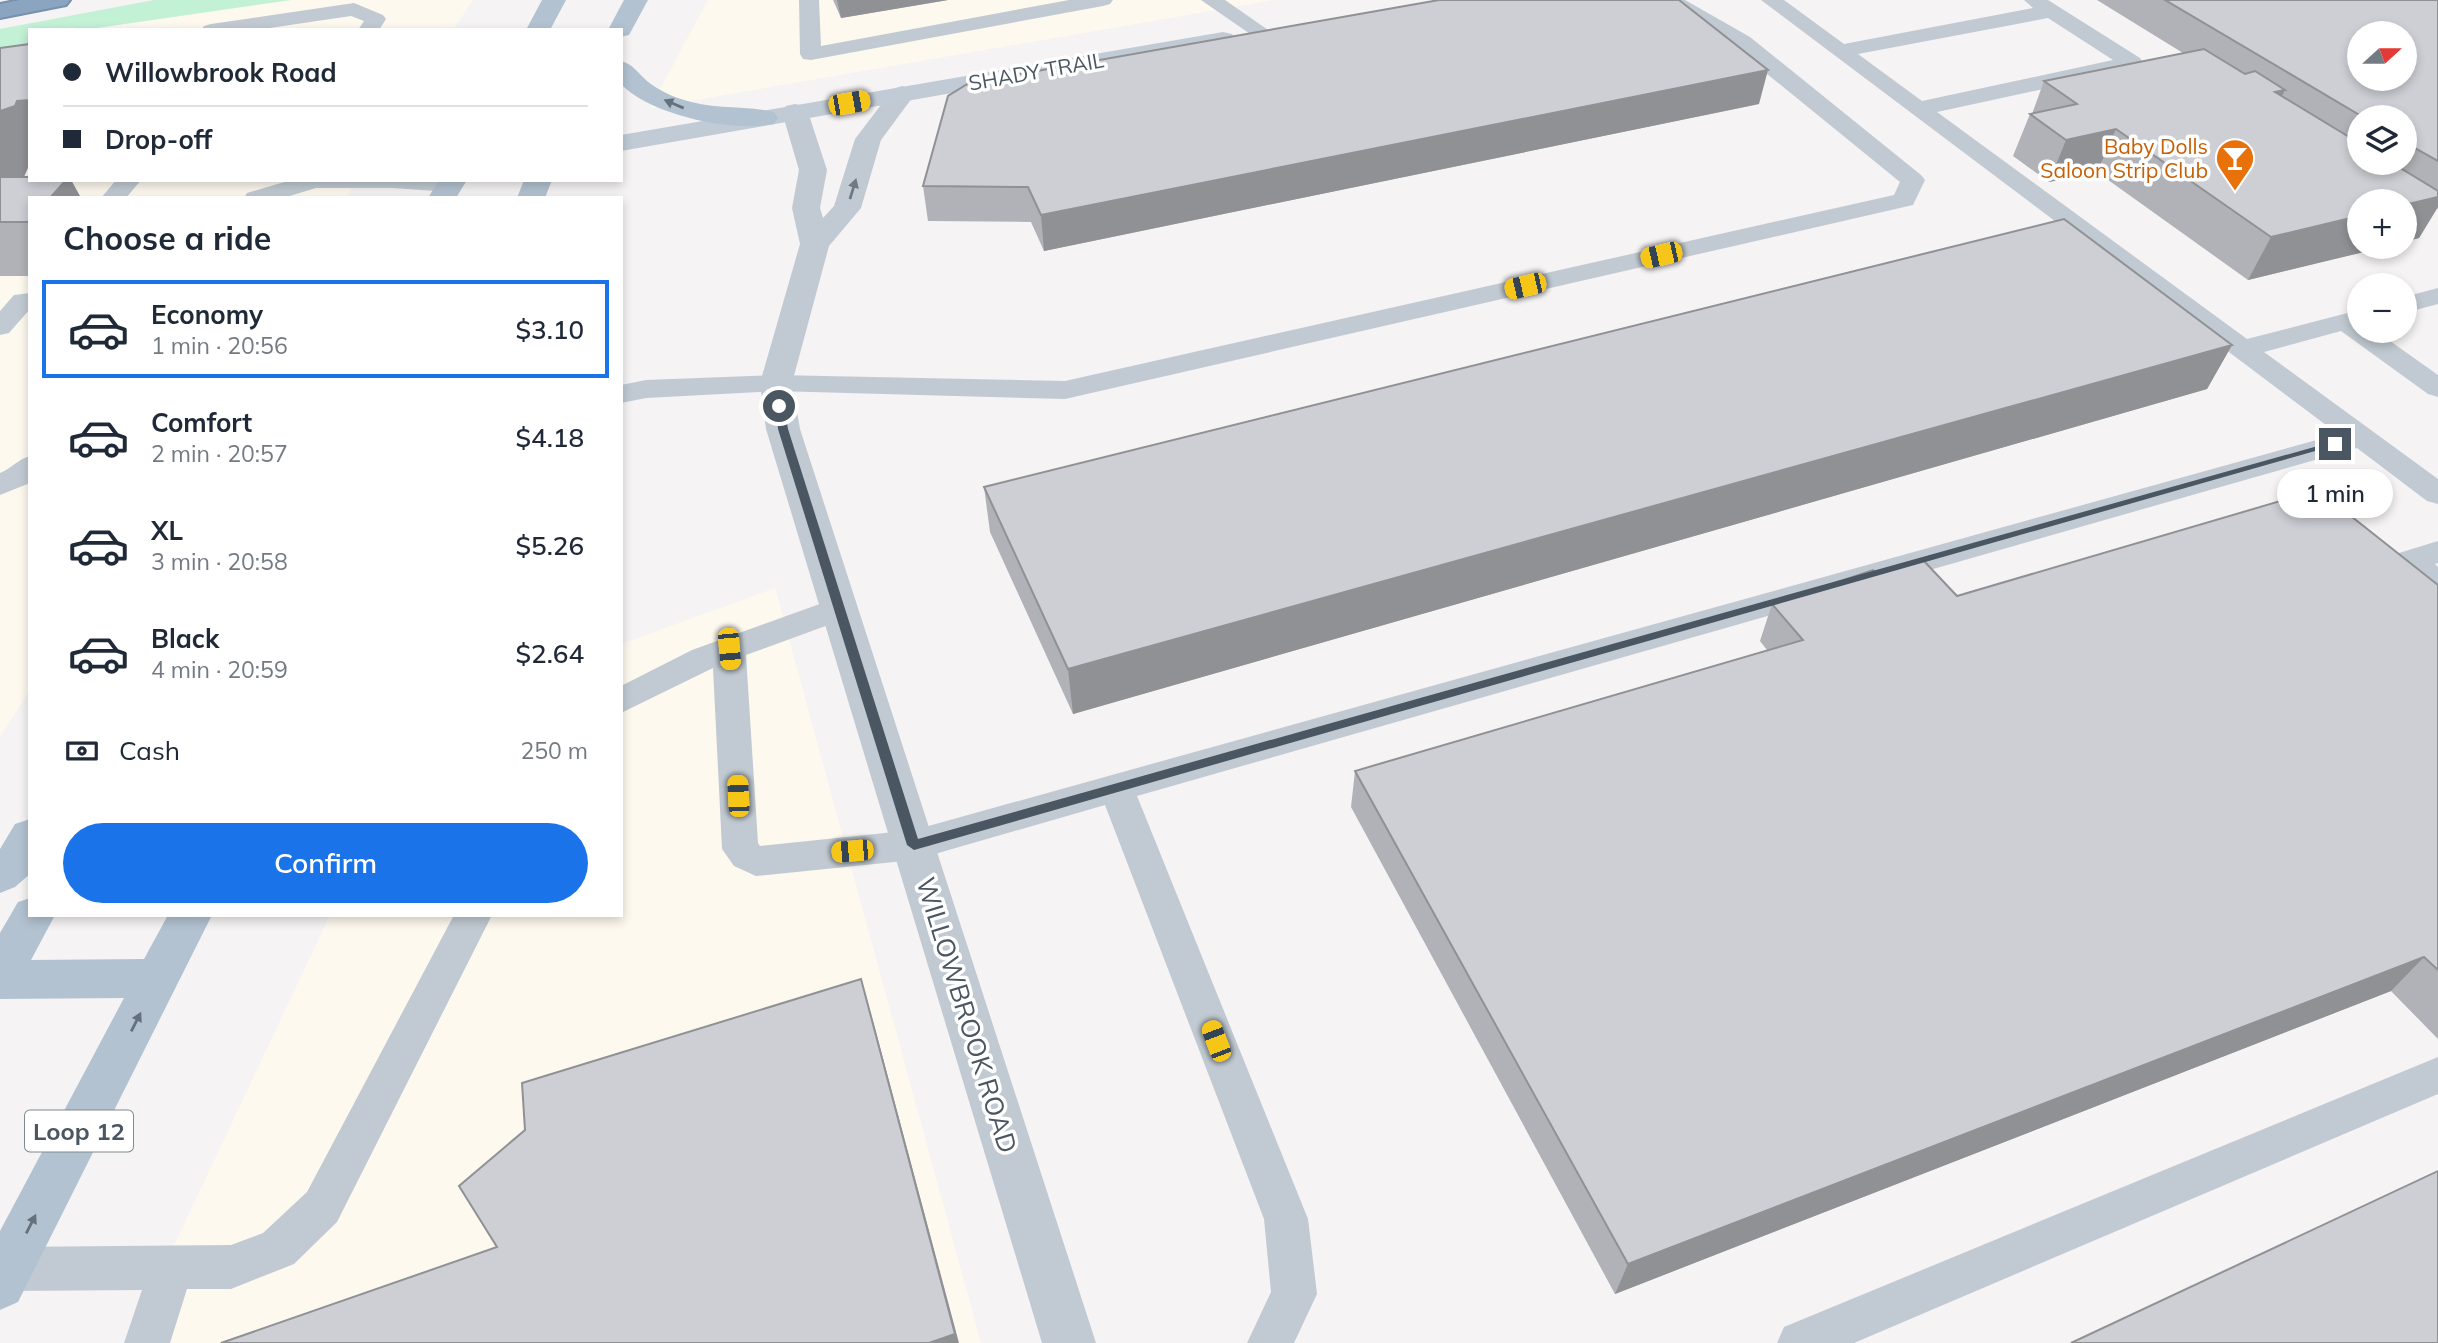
<!DOCTYPE html>
<html lang="en">
<head>
<meta charset="utf-8">
<style>
	:root { --surface:#fff; --page:#f2f2f3; --text:#1f2937; --muted:#747a83; --line:#e0e1e3; --accent:#1a73e8 }
	body { margin:0; font-family:Mulish,sans-serif; background:var(--page); color:var(--text); height:100vh; display:flex; flex-direction:column; font-size:26px; white-space:nowrap }
	* { box-sizing:border-box; margin:0 }
	p { font-size:23px; color:var(--muted) }
	.icon { flex:none; width:38px; height:38px; fill:none; stroke:currentColor; stroke-width:2; stroke-linecap:round; stroke-linejoin:round }
	.map { position:relative; flex:1; overflow:hidden }
	.details { position:absolute; left:28px; top:196px; width:595px; height:721px; display:flex; flex-direction:column; background:var(--surface); border-radius:0px; box-shadow:0 4px 10px #0003 }
	.details>* { flex:none }
	.hud { position:absolute; left:28px; top:28px; width:595px; height:154px; border-radius:0px; box-shadow:0 4px 10px #0003; display:grid; align-content:center; height:154px; padding:0 35px; background:var(--surface) }
	.needle { width:46px; rotate:69deg }
	.fabs { position:absolute; left:2347px; top:21px; display:grid; gap:14px }
	.fabs a { display:grid; place-items:center; width:70px; height:70px; border-radius:50%; background:var(--surface); box-shadow:0 4px 10px #0003; font-size:35px }
	.end { position:absolute; width:32px; height:32px; margin:-16px; border:9px solid #4a5661; background:#fff; box-shadow:0 0 0 4px #fff }
	.from { border-radius:50% }
	.bubble { position:absolute; height:49px; border-radius:24px; background:var(--surface); box-shadow:0 4px 10px #0003; font-size:23px; font-weight:600; line-height:49px; text-align:center }
	.car { position:absolute; width:21px; height:42px; margin:-21px -10px; border-radius:9px; box-shadow:0 0 5px 2px #0007; background:linear-gradient(#f5c518 24%,#345 0 40%,#f5c518 0 76%,#345 0 86%,#f5c518 0) }
	.hud b { display:flex; align-items:center; gap:24px; height:66px; font-size:26px }
	.hud b+b { border-top:2px solid var(--line) }
	.hud i { width:18px; height:18px; background:var(--text) }
	ul { padding:0; list-style:none }
	li { display:flex; align-items:center; gap:21px; height:98px; margin:0 14px 10px; padding:0 21px; border:4px solid transparent; border-radius:0px }
	li div { flex:1 }
	li b { display:block; font-size:26px }
	li em { font-style:normal; font-weight:600 }
	li.active { border-color:var(--accent) }
	li>.icon { width:63px; height:63px; stroke-width:1.5 }
	h2 { padding:0 35px; font-size:32px; line-height:84px }
	.pay { display:flex; align-items:center; gap:18px; height:77px; padding:0 35px; font-size:26px }
	.pay p { margin-inline-start:auto }
	.primary-button { display:flex; gap:14px; margin-top:auto; padding:14px 35px }
	.primary-button a { flex:1; height:80px; border-radius:42px; background:var(--accent); color:#fff; font-size:28px; font-weight:600; line-height:80px; text-align:center }
	.map>svg:first-child { display:block }
	.commercial { fill:#fdf9ef }
	.green { fill:#c3f1d5 }
	.lines { fill:none; stroke-linecap:round; stroke-linejoin:round }
	.highway-casing { stroke:#7690ad; stroke-width:4 }
	.lane { fill:#c1cad2; fill-rule:evenodd }
	.street { fill:#c1cad2; fill-rule:evenodd }
	.secondary { fill:#c1cbd6; fill-rule:evenodd }
	.primary { fill:#b3c2d1; fill-rule:evenodd }
	.highway { fill:#8ba5c1; fill-rule:evenodd }
	.wall { fill:#b0b2b7; fill-rule:evenodd }
	.shaded-wall { fill:#909195 }
	.building { fill:#cdcfd5; stroke:#909195; stroke-width:2; fill-rule:evenodd }
	.oneway { fill:#64717d }
	.oneway2 { fill:#6e7983 }
	.route { fill:#4a5661 }
	.labels { text-anchor:middle; dominant-baseline:central; stroke-width:7; stroke-linejoin:round; paint-order:stroke }
	.far-street-label { font-size:21px; fill:#4a5661; stroke:#fff }
	.far-food-label { font-size:21px; fill:#c56008; stroke:#fff; text-anchor:end }
	.shield { fill:#fff; stroke:#808990; stroke-width:2 }
	.shield-label { font-size:24px; font-weight:bold; fill:#4a5661 }
	.street-label { font-size:26px; fill:#4a5661; stroke:#fff }
</style>
</head>
<body>
<div class="map">
<svg width="2438" height="1343" viewBox="0 0 2438 1343">
	<rect width="100%" height="100%" fill="#f5f3f3"/>
	<path class="commercial" d="M291,0H473L453,30H83Z
		M708,0H1274L650,108Z
		M30,44V180H357L346,198H30V690L0,737V53Z
		M775,588L981,1343H128L330,915H621V644Z"/>
	<path class="green" d="M154,0H291L83,30H30V44L0,53V29Z"/>
	<g class="lines">
		<g class="highway-casing">
			<path id="highway" d="M20,0H70L66,5L0,18V4Z"/>
		</g>
		<path class="lane" d="M799,0H819L821,46L1069,0H1113L1110,4L1103,6L811,60L803,59L800,54Z
			M1201,0H1225L1271,32L1267,36H1253Z
			M1662,0H1685L1750,37L1921,175L1925,180L1913,205L1065,399L776,391L646,398L621,403V385L646,380L776,375L1065,381L1894,195L1900,182L1734,47L1685,19Z
			M1761,0H1784L1844,44L2033,8L2024,0H2048L2140,58L2143,63L2140,68L1937,112L2247,339L2359,310V331H2376L2438,375V397L2428,394L2341,331L2264,352L2438,479V504L2427,501L2357,448L1137,796L1308,1219L1317,1294L1294,1343H1247L1271,1292L1264,1219L1105,805L914,860L756,876L734,866L722,849L713,668L621,713V686L692,650L828,601L839,598L850,601L855,609L850,617L746,655L758,843L760,846L914,830L2338,434ZM2048,18L2113,60L1922,101L1858,54Z
			M354,3L383,15L386,19L379,30H358L364,21L351,16L256,30H201L204,26L211,24Z
			M116,180H141L126,198H101Z
			M291,180H459L462,185L459,190L450,192L393,188H316L283,198H244L247,193Z
			M2438,288V304L2404,313V297Z
			M30,293V309L9,333L0,335V311L14,295Z
			M30,456V483L0,495V473C12,468 18,459 30,456Z
			M2438,541V563L2435,564L2438,567V594C2422,589 2403,576 2394,561L2399,553Z
			M454,915H492L337,1222L294,1264L231,1289H187L170,1343H124L142,1290L8,1291L0,1288V1250L8,1247L231,1245L263,1233L307,1192Z
			M2438,1057V1094L1854,1343H1777L1784,1327Z"/>
		<path class="street" d="M902,86L911,89L915,94L881,140L861,208L829,246L792,383L800,429L1096,1343H1042L766,429L760,383L800,244L792,208L799,170L782,112L786,106L795,104L804,106L808,112L827,170L820,208L823,218L834,206L855,139L893,89Z"/>
		<path class="secondary" d="M1223,32L1232,34L1235,39L1232,44L621,151V135Z"/>
		<path class="primary" d="M542,0H566L550,30H526Z
			M624,0H648L629,35L621,37V30H608Z
			M621,61C633,64 638,73 647,81C657,89 669,95 681,99C711,110 744,105 774,112L778,118L774,124C734,133 650,115 621,84Z
			M439,180H467L456,198H428Z
			M524,180H552L545,198H517Z
			M30,819V874L15,887L0,893V849L15,824Z
			M30,898V915H55L31,960L144,959L168,915H212L18,1302L0,1310V1231L124,998L0,999V933L18,902Z"/>
		<use href="#highway" class="highway"/>
	</g>
	<path class="wall" d="M833,0H948L841,18Z
		M2097,0H2438V209L2437,208L2419,238L2248,280L2097,172L2049,182L2013,156L2030,114H2032L2044,81L2183,53ZM2359,117H2404V163H2359Z
		M30,44V163L24,177L30,180H71L81,198H30V276H0V48Z
		M1759,104L1044,251L1031,222L928,221L923,186Z
		M2232,345L2207,389L1073,714L990,532L984,487Z
		M1877,573L1957,596L2438,585V1039L2391,991L1615,1294L1351,807L1355,771L1767,650L1760,641L1772,604Z"/>
	<path class="shaded-wall" d="M837,0H948L841,18Z
		M1768,70L1759,104L1044,251L1041,215Z
		M2285,90L2264,131L2275,92Z
		M30,100V163L16,194L0,222V111L17,101Z
		M2116,129L2097,172L2049,182L2066,140Z
		M66,180H71L81,198H50Z
		M2438,197V207L2419,238L2404,242V205Z
		M2359,216V247H2385L2248,280L2271,237Z
		M2232,345L2207,389L1073,714L1068,669Z
		M2424,957L2391,991L1615,1294L1628,1264Z
		M861,979L873,1021L959,1343H929Z"/>
	<path class="building" d="M1439,0H1679L1768,70L1041,215L1028,187L923,186L948,96L969,83Z
		M2165,0H2438V161L2404,142V117H2363ZM2359,33H2404V79H2359Z
		M30,44V100L17,101L15,106L0,111V48Z
		M2204,49L2245,74L2255,71L2285,90L2275,92L2359,143V163H2392L2438,191V197L2404,205V201H2359V216L2271,237L2116,129L2066,140L2030,114L2077,104L2044,81Z
		M0,177H30V180H66L50,198H30V220L28,222H0Z
		M2064,219L2232,345L1068,669L984,487Z
		M2318,490L2438,585V970L2424,957L1628,1264L1355,771L1803,640L1772,604L1873,570L1877,573L1923,560L1957,596Z
		M861,979L955,1334L929,1343H221L497,1247L459,1186L525,1130L522,1083Z
		M2438,1171V1343H2071Z"/>
	<defs><path id="oneway-solid" d="M-6-.8H1V-3.2L6.5 0L1 3.2V.8H-6Z" transform="scale(1.75)"/></defs>
	<g class="oneway">
		<use href="#oneway-solid" transform="translate(674 104) rotate(-157)"/>
		<use href="#oneway-solid" transform="translate(136 1022) rotate(-63)"/>
		<use href="#oneway-solid" transform="translate(31 1224) rotate(-63)"/>
	</g>
	<use class="oneway2" href="#oneway-solid" transform="translate(853 189) rotate(-73)"/>
	<path class="route" d="M776,404L784,406L788,429L918,839L2332,442L2340,444L914,850L907,845L778,429Z"/>
	<defs>
		<g id="bar-pin" transform="scale(2.0125)"><path d="M0 17L-7.5 6A9.5 9.5 0 1 1 7.5 6Z" fill="#e8710a" stroke="#fff"/><path d="M-6-5H6L.8 .8V4.5H3.5V6h-7V4.5H-.8V.8Z" fill="#fff"/></g>
	</defs>
	<g fill-rule="evenodd">
		<use href="#bar-pin" x="2235" y="158"/>
	</g>
	<g class="labels">
		<g class="far-street-label">
			<text transform="translate(1036 71) rotate(-10)">SHADY TRAIL</text>
		</g>
		<g class="far-food-label">
			<text x="2208" y="146">Baby Dolls<tspan x="2208" dy="24">Saloon Strip Club</tspan></text>
		</g>
		<rect class="shield" x="25" y="1110.5" width="108" height="41" rx="5"/>
		<g class="shield-label">
			<text x="79" y="1131">Loop 12</text>
		</g>
		<g class="street-label">
			<text transform="translate(967 1015) rotate(73)">WILLOWBROOK ROAD</text>
		</g>
	</g>
</svg>
<div class="fabs">
<a><svg class="needle" viewBox="-14 -14 28 28"><path d="M0-13l5 13h-10z" fill="#e53935"/><path d="M0 13l5-13h-10z" fill="#747a83"/></svg></a>
<a><svg class="icon" aria-label="layers" viewBox="0 0 24 24"><path d="M12 4l9 5-9 5-9-5zM3 14l9 5 9-5"/></svg></a>
<a>+</a>
<a>−</a>
</div>
<i class="end from" style="left:779px;top:406px"></i>
<i class="end" style="left:2335px;top:444px"></i>
<div class="bubble" style="left:2277px;top:469px;width:116px">1 min</div>
<i class="car" style="left:849px;top:103px;rotate:80deg"></i>
<i class="car" style="left:1661px;top:255px;rotate:257deg"></i>
<i class="car" style="left:1525px;top:286px;rotate:257deg"></i>
<i class="car" style="left:729px;top:649px;rotate:175deg"></i>
<i class="car" style="left:738px;top:796px;rotate:357deg"></i>
<i class="car" style="left:852px;top:851px;rotate:265deg"></i>
<i class="car" style="left:1216px;top:1041px;rotate:339deg"></i>
<div class="hud">
<b><i class="from"></i>Willowbrook Road</b>
<b><i></i>Drop-off</b>
</div>
<section class="details">
<h2>Choose a ride</h2>
<ul>
<li class="active"><svg class="icon" aria-label="car" viewBox="0 0 24 24"><path d="M5 17H2v-5l4-1 3-4h7l3 4 3 1v5h-3M9 17h6M6 11h13"/><circle cx="7" cy="17" r="2"/><circle cx="17" cy="17" r="2"/></svg><div><b>Economy</b><p>1 min · 20:56</p></div><em>$3.10</em></li>
<li><svg class="icon" aria-label="car" viewBox="0 0 24 24"><path d="M5 17H2v-5l4-1 3-4h7l3 4 3 1v5h-3M9 17h6M6 11h13"/><circle cx="7" cy="17" r="2"/><circle cx="17" cy="17" r="2"/></svg><div><b>Comfort</b><p>2 min · 20:57</p></div><em>$4.18</em></li>
<li><svg class="icon" aria-label="car" viewBox="0 0 24 24"><path d="M5 17H2v-5l4-1 3-4h7l3 4 3 1v5h-3M9 17h6M6 11h13"/><circle cx="7" cy="17" r="2"/><circle cx="17" cy="17" r="2"/></svg><div><b>XL</b><p>3 min · 20:58</p></div><em>$5.26</em></li>
<li><svg class="icon" aria-label="car" viewBox="0 0 24 24"><path d="M5 17H2v-5l4-1 3-4h7l3 4 3 1v5h-3M9 17h6M6 11h13"/><circle cx="7" cy="17" r="2"/><circle cx="17" cy="17" r="2"/></svg><div><b>Black</b><p>4 min · 20:59</p></div><em>$2.64</em></li>
</ul>
<div class="pay"><svg class="icon" aria-label="cash" viewBox="0 0 24 24"><path d="M3 7h18v10H3z"/><circle cx="12" cy="12" r="2"/></svg>Cash<p>250 m</p></div>
<div class="primary-button"><a>Confirm</a></div>
</section>
</div>
</body>
</html>
